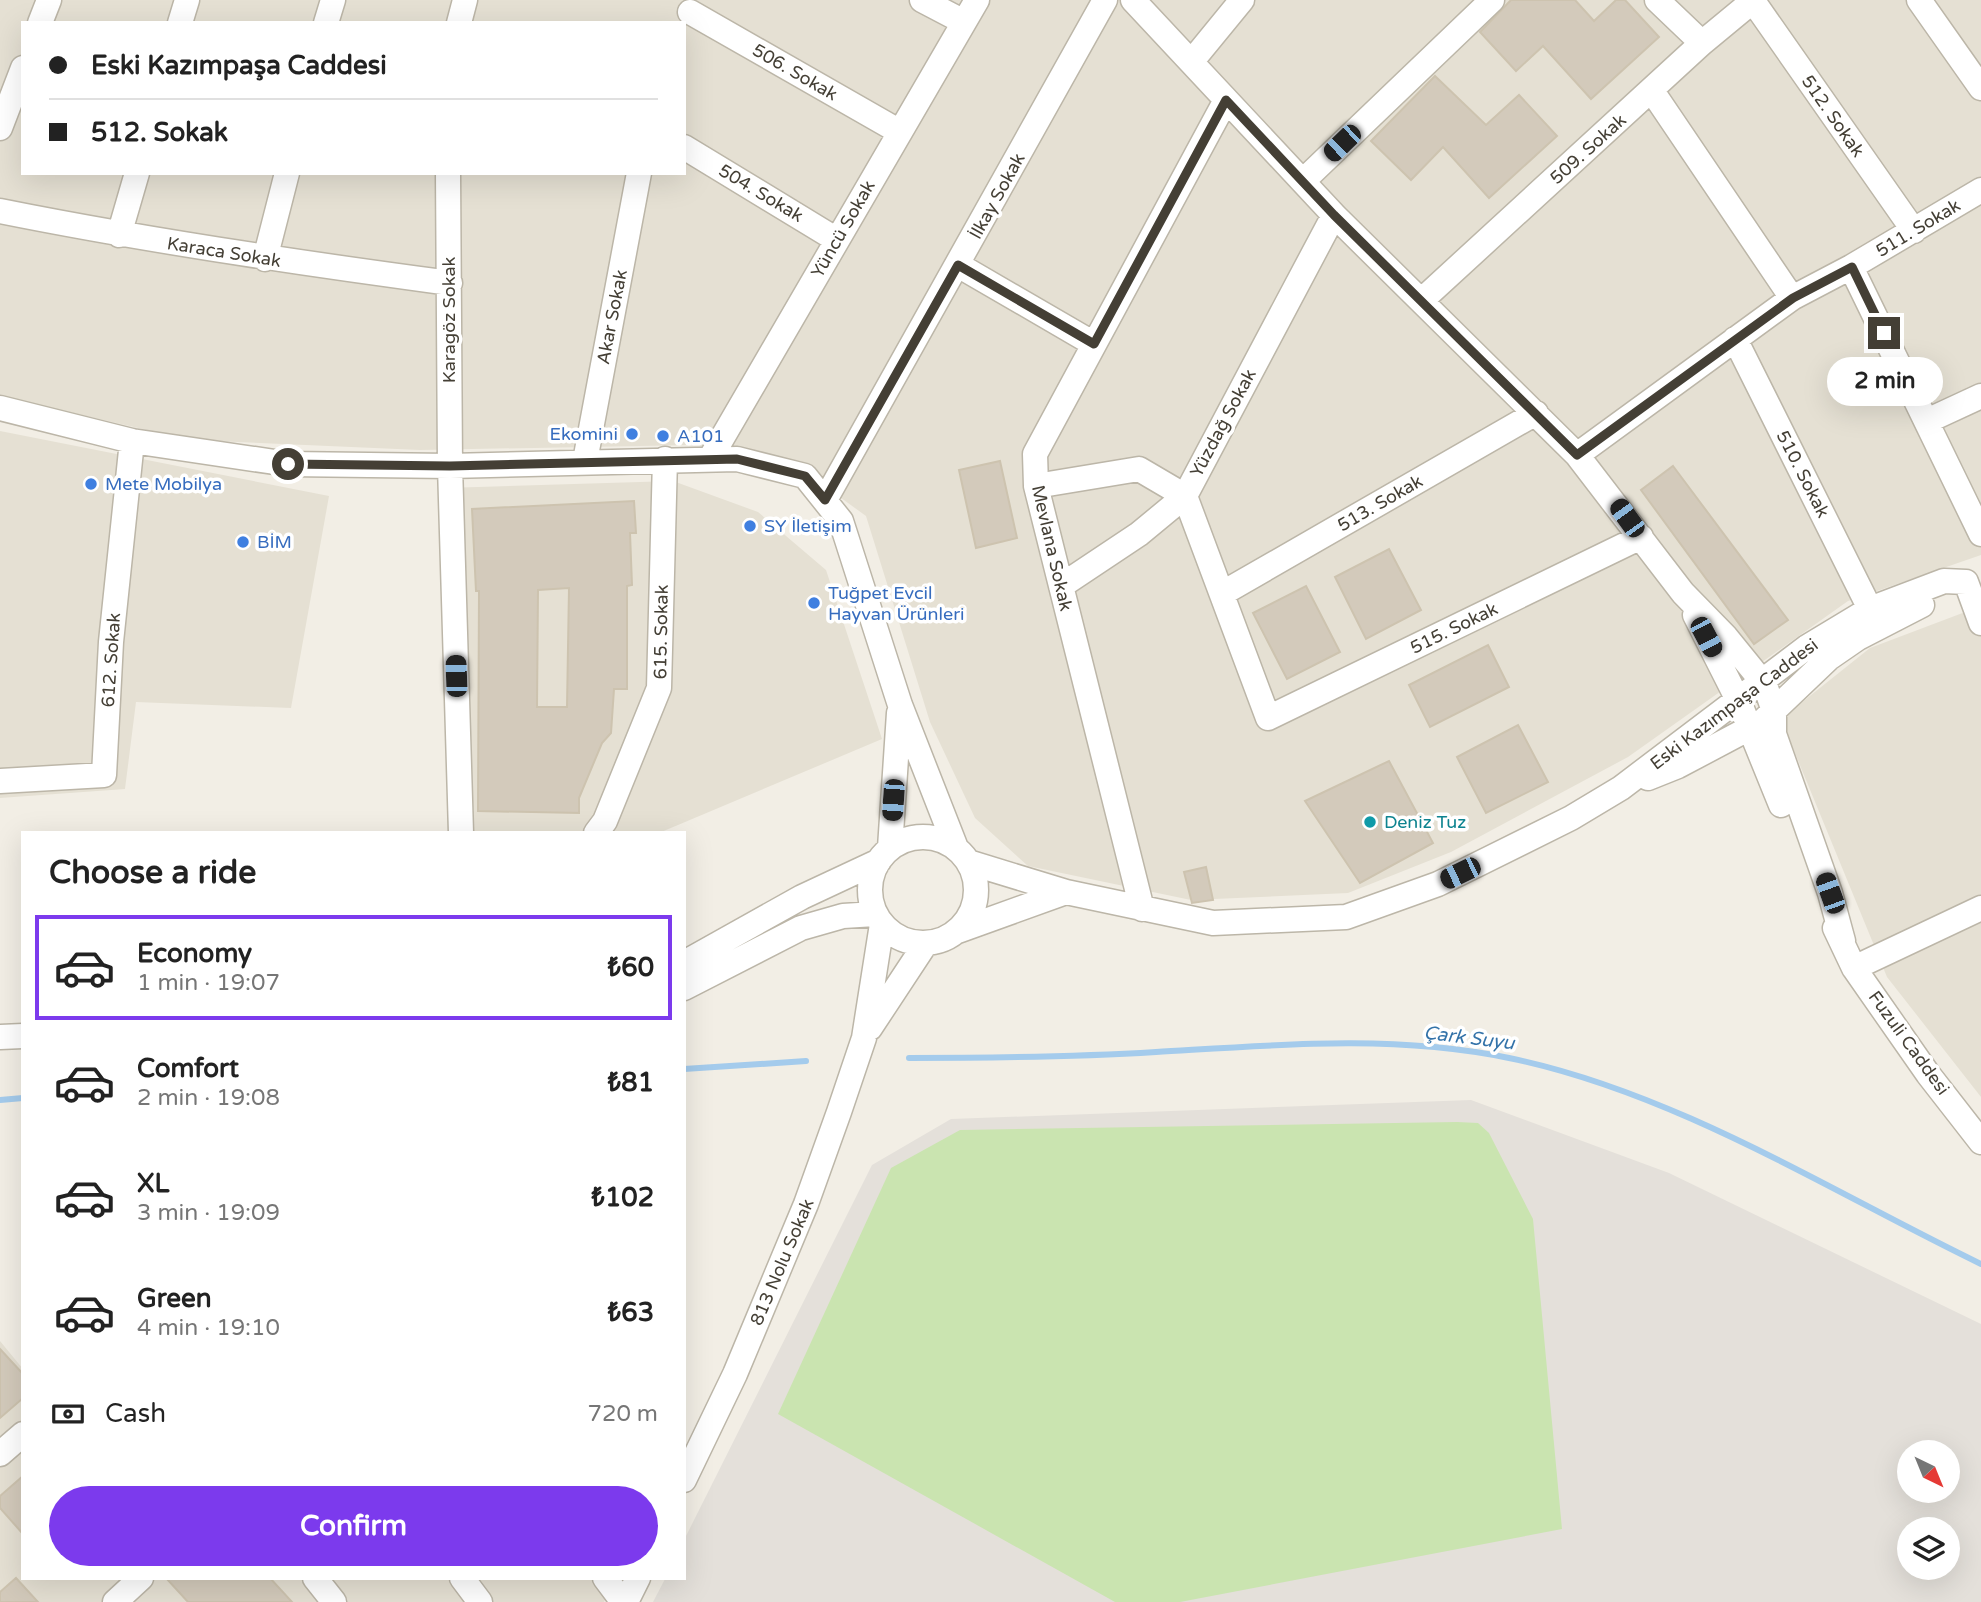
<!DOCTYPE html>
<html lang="en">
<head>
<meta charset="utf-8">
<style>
	:root { --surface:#fff; --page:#f6f6f6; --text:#222; --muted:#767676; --line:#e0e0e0; --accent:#7c3aed }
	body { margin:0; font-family:"Varela Round",sans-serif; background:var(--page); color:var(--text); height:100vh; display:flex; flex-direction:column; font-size:26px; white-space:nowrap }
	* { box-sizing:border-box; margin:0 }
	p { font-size:23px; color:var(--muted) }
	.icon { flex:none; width:38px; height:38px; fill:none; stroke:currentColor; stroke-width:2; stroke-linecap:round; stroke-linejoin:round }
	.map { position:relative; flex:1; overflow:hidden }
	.drawer { position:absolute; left:21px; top:831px; width:665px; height:749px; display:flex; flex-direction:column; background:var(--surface); border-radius:0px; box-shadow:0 7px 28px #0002 }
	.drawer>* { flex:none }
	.hud { position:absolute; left:21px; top:21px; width:665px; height:154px; border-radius:0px; box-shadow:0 7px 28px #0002; display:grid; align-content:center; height:154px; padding:0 28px; background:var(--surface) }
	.needle { width:46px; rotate:137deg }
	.controls { position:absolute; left:1897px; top:1440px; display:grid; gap:14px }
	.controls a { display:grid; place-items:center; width:63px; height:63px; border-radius:50%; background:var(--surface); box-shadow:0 7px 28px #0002; font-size:35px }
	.end { position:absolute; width:32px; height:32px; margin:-16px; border:9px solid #443f35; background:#fff; box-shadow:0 0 0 4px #fff }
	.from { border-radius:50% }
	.bubble { position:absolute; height:49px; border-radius:24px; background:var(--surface); box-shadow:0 7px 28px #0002; font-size:23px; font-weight:800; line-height:49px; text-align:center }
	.car { position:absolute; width:21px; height:42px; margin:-21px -10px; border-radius:9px; box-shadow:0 0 5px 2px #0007; background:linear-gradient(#222 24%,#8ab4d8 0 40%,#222 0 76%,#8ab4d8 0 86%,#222 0) }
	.hud b { display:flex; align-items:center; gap:24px; height:66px; font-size:26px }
	.hud b+b { border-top:2px solid var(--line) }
	.hud i { width:18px; height:18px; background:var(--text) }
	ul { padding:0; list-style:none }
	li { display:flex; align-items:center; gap:21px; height:105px; margin:0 14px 10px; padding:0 14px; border:4px solid transparent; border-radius:0px }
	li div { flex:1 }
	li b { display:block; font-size:26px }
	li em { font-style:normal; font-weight:800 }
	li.current { border-color:var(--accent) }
	li>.icon { width:63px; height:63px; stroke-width:1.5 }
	h2 { padding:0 28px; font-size:32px; line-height:84px }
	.pay { display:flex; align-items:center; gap:18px; height:77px; padding:0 28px; font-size:26px }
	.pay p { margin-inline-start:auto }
	.action { display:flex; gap:14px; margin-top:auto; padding:14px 28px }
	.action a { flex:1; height:80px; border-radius:42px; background:var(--accent); color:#fff; font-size:28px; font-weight:800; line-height:80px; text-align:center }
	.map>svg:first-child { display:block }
	.residential { fill:#e5e0d3; fill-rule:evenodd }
	.industrial { fill:#e4e0da; fill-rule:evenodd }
	.green { fill:#cae4b0 }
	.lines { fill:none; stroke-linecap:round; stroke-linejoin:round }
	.stream { stroke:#a4cbec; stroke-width:6 }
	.building { fill:#d3cabb; stroke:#cdc3af; stroke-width:2; fill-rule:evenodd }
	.minor-casing { stroke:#bcb6a8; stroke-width:27 }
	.minor { stroke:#fff; stroke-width:24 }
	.route { stroke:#443f35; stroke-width:9 }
	.shop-dot { fill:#3f7fe0; stroke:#fff; stroke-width:2.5 }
	.culture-dot { fill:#0f9aa8; stroke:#fff; stroke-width:2.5 }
	.labels { text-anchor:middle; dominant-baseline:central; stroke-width:7; stroke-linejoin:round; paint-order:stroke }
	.street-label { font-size:18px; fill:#443f35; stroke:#fff }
	.shop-label { font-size:18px; fill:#366cbe; stroke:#fff; text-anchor:start }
	.culture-label { font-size:18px; fill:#0d838f; stroke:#fff; text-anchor:start }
	.water-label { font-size:19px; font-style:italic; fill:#3473a9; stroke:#fff }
</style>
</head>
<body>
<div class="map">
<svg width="1981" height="1602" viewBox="0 0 1981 1602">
	<rect width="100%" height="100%" fill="#f2eee5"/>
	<path class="residential" d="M0,0H1981V555L1848,601L1628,757L1451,852L1348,893L1191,900L1028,866L975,818L930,722L866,516L794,464L692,445L420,450L190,440L0,396ZM23,23H684V173H23Z
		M0,431L329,496L291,708L136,702L125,789L0,798Z
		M673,481L758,512L826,570L882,739L659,833H448L445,488Z
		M1981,606V1097L1887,977L1781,719L1870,648Z
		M0,1341L23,1369V1578L615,1579L604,1602H0Z"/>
	<path class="industrial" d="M1471,1100L1669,1173L1981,1324V1602H653L665,1579L684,1578V1540L872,1165L951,1119ZM1909,1452H1948V1491H1909ZM1909,1530H1948V1568H1909Z"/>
	<path class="green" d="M1457,1122L1478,1123L1489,1133L1533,1219L1562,1529L1180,1602H1115L778,1414L891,1168L960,1130Z"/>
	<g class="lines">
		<path class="stream" d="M909,1058C992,1058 1074,1057 1156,1052C1274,1045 1392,1034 1509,1058C1675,1092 1830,1191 1981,1264
			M684,1069L806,1061
			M0,1100L23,1098"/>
	</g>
	<path class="building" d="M1511,0H1575L1594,21L1616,0H1625L1659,37L1591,99L1543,46L1516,71L1480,32Z
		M1435,76L1486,125L1519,95L1557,136L1489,198L1443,147L1411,180L1371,141Z
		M1000,461L1017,538L976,548L959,470Z
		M1673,466L1788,620L1754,644L1641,490Z
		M634,501L636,533H630L632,585L627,586V689H614L611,733L602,743L579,798V813L478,811L479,591H476L472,509ZM569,588L567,707H537L538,590Z
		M1389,549L1421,610L1366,639L1335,577Z
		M1306,586L1340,652L1287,679L1253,613Z
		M1488,645L1509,687L1430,727L1409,685Z
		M1518,725L1548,782L1486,813L1457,757Z
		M1389,761L1433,843L1360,883L1305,801Z
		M1206,867L1213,900L1192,903L1184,872Z
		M0,1349L23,1374V1398L0,1418Z
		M23,1476V1534L0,1508V1496Z
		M16,1578L38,1602H0V1592Z
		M166,1578H270L292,1602H188Z"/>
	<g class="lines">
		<g class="minor-casing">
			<path id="minor" d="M922,0L964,22
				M1133,0L1334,215L1577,455L1683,593L1726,637L1765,685L1774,711V734L1830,893L1843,941
				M1657,0L1702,43
				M1919,0L1981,88
				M1753,1L1914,231
				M690,12L900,132
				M40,23L49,0
				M180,23L187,0
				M326,23L333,0
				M459,23L465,0
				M1192,61L1242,0
				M1652,91L1792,298
				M0,128L23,68
				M684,147L837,240
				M448,173L450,466L461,833
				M1303,181L1492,0
				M0,211C149,241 299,263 450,283
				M1334,215L1185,496L1268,718L1641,537
				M119,235L137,173
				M265,259L287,173
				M958,265L1094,344
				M1851,267L1981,534
				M1422,300L1702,43L1754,0
				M1735,339L1870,609
				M0,408L132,441L288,464L450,466L737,459L805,476L841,521L900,705L956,848
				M1927,421L1981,396
				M1577,455L1792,298L1851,267L1981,190
				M710,459L977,0
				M585,461L639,173
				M1036,486L1139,469L1185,496L1139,534L1061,586
				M825,500L1105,0
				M1966,582L1981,623
				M1223,593L1536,413
				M1695,615L1740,704L1781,805
				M1648,778L1678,766L1763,721L1829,658L1858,638L1922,605
				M0,781L104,775L111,642L132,441
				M596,833L605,821L659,688L665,459
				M870 890a53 53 0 1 1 106 0a53 53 0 1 1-106 0Z
				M890,848L899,713
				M968,862L1066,892L1213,923L1346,917L1438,884L1571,818L1621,788L1807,647L1870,609L1944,581L1966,582
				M1142,909L1036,486L1035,454L1226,100
				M1835,928L1854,968L1928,1074L1981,1142
				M955,932L1066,892
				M684,963L802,897L879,861
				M1854,968L1981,908
				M684,988L801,928L843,916L875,914
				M870,1028L926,943
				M0,1037L23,1036
				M0,1454L23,1434
				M684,1480L735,1374L806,1204L839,1112L864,1038L882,924
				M315,1578L334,1602
				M462,1578L480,1602
				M605,1578L623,1602
				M115,1602L141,1578
				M626,1602L638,1578"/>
		</g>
		<use href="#minor" class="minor"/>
	</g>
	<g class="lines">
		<path class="route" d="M288,464L450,466L737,459L805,476L825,500L958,265L1094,344L1226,100L1334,215L1577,455L1793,298L1852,267L1884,333"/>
	</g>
	<g class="shop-dot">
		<circle cx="632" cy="434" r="7"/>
		<circle cx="663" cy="436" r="7"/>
		<circle cx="91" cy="484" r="7"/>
		<circle cx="750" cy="526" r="7"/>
		<circle cx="243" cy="542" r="7"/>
		<circle cx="814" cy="603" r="7"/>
	</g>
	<circle class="culture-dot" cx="1370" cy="822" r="7"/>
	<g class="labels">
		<g class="street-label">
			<text transform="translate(795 72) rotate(30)">506. Sokak</text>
			<text transform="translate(1833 116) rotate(55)">512. Sokak</text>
			<text transform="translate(1588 149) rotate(-42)">509. Sokak</text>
			<text transform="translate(761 193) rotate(31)">504. Sokak</text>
			<text transform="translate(997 196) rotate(-61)">İlkay Sokak</text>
			<text transform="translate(1918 228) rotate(-31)">511. Sokak</text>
			<text transform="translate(843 229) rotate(-60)">Yüncü Sokak</text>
			<text transform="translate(224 252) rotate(9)">Karaca Sokak</text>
			<text transform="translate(612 317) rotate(-79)">Akar Sokak</text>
			<text transform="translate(449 320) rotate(-90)">Karagöz Sokak</text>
			<text transform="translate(1223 423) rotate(-62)">Yüzdağ Sokak</text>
			<text transform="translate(1803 474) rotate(63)">510. Sokak</text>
			<text transform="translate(1380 503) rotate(-30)">513. Sokak</text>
			<text transform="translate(1052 548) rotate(77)">Mevlana Sokak</text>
			<text transform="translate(1454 628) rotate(-26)">515. Sokak</text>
			<text transform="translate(661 632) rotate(-89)">615. Sokak</text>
			<text transform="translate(111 660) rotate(-86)">612. Sokak</text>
			<text transform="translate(1734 704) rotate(-37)">Eski Kazımpaşa Caddesi</text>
			<text transform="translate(1909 1043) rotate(54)">Fuzuli Caddesi</text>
			<text transform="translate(782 1262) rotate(-67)">813 Nolu Sokak</text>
		</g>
		<g class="shop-label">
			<text x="618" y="434" text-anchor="end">Ekomini</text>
			<text x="677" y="436">A101</text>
			<text x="105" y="484">Mete Mobilya</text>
			<text x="764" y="526">SY İletişim</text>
			<text x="257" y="542">BİM</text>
			<text x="828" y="593">Tuğpet Evcil<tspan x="828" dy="21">Hayvan Ürünleri</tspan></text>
		</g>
		<g class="culture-label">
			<text x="1384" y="822">Deniz Tuz</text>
		</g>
		<g class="water-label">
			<text transform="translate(1469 1038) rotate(7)">Çark Suyu</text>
		</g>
	</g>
</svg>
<div class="controls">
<a><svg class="needle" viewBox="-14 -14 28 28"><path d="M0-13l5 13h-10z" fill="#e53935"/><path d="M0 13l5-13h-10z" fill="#767676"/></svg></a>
<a><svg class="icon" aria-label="layers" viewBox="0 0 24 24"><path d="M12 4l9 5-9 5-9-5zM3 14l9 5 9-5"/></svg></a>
</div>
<i class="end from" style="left:288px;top:464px"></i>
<i class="end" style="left:1884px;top:333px"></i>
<div class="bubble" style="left:1827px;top:357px;width:116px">2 min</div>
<i class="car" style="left:1342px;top:143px;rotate:226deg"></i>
<i class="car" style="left:1627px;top:518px;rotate:324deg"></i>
<i class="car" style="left:1706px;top:637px;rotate:152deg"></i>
<i class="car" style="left:456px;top:676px;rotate:358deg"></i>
<i class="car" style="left:893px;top:800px;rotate:184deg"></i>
<i class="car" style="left:1460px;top:873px;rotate:244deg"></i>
<i class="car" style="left:1830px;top:893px;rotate:340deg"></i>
<div class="hud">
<b><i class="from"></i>Eski Kazımpaşa Caddesi</b>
<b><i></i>512. Sokak</b>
</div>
<section class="drawer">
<h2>Choose a ride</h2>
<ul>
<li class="current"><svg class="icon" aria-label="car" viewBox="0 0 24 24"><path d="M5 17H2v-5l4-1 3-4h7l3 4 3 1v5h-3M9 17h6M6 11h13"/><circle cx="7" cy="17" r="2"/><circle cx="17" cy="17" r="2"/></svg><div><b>Economy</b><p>1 min · 19:07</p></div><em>₺60</em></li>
<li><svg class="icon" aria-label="car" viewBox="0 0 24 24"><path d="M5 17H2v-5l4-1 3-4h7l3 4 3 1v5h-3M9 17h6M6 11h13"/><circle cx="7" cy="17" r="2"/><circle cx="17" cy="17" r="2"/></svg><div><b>Comfort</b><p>2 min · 19:08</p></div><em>₺81</em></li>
<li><svg class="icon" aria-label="car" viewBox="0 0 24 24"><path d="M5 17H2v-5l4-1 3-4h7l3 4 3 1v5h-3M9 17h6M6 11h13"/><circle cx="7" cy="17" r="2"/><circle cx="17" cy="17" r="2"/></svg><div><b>XL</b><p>3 min · 19:09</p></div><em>₺102</em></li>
<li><svg class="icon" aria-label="car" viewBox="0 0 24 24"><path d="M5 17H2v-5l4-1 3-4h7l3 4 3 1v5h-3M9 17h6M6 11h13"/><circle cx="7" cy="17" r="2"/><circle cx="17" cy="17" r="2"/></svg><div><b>Green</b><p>4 min · 19:10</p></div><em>₺63</em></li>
</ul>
<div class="pay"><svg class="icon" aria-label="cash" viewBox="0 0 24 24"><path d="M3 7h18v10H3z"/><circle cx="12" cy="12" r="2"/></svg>Cash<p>720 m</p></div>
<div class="action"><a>Confirm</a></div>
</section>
</div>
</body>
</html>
